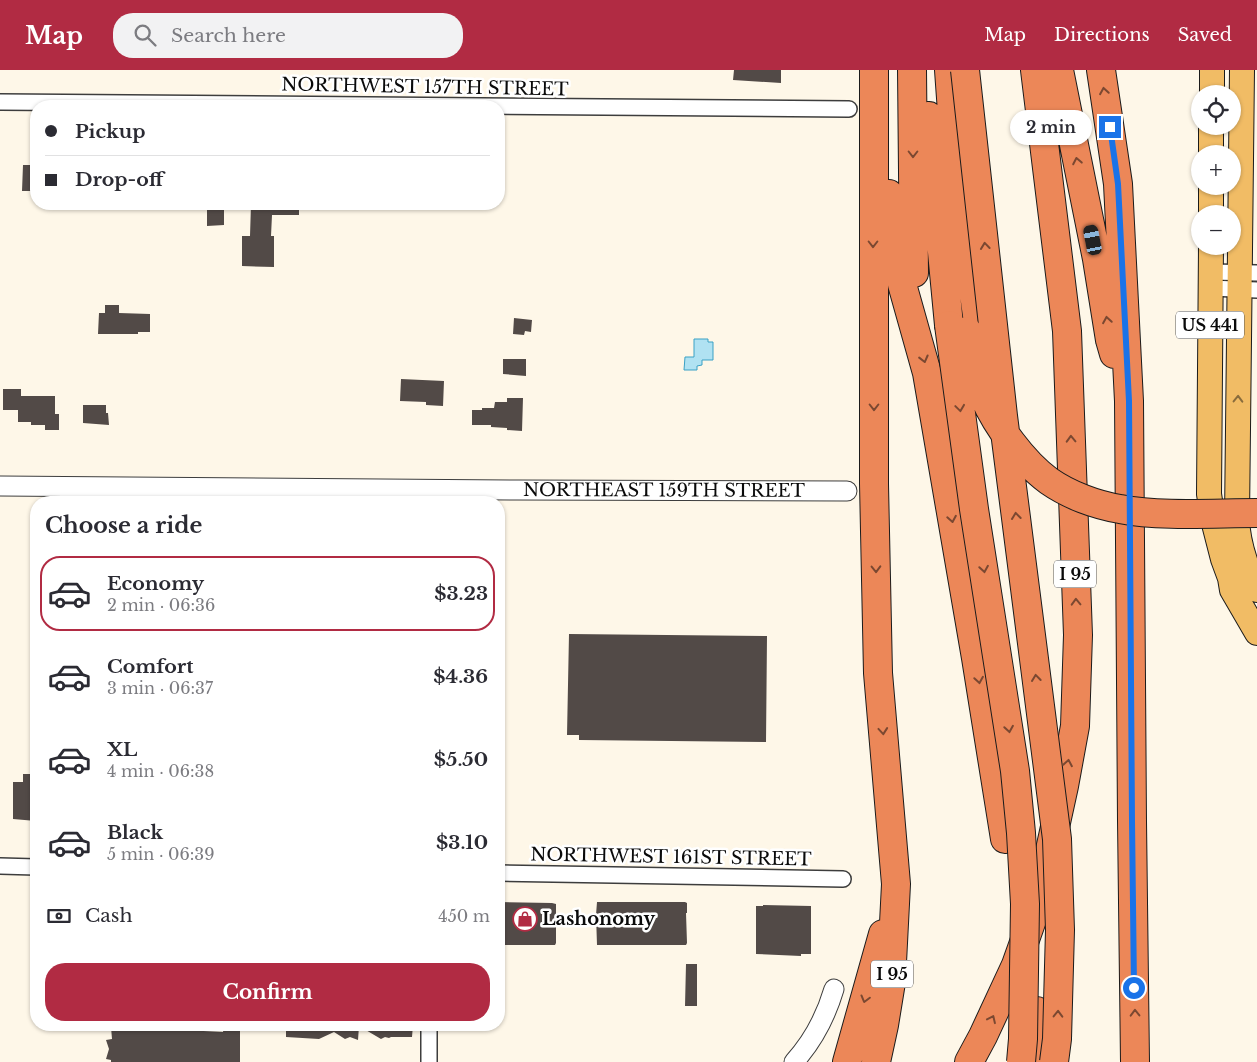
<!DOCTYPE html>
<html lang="en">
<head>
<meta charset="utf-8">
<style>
	:root { --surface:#fff; --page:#f2f2f3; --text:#2b2b33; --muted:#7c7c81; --line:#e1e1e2; --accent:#b12b43 }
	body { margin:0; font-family:"Libre Baskerville",serif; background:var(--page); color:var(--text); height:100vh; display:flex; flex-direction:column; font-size:19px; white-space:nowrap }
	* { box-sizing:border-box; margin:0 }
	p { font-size:16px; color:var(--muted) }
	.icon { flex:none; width:28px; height:28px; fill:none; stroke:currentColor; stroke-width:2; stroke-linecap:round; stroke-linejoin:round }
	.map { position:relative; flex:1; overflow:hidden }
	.drawer { position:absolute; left:30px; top:426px; width:475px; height:535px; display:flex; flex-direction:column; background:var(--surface); border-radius:20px; box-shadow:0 1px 4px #0004 }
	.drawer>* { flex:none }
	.guide { position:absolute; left:30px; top:30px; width:475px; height:110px; border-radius:20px; box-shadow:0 1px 4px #0004; display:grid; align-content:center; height:110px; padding:0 15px; background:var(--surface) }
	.fabs { position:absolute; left:1191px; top:15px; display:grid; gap:10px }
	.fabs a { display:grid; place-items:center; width:50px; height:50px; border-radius:50%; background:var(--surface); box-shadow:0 1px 4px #0004; font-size:25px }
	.end { position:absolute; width:22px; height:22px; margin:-11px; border:6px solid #1a73e8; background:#fff; box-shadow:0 0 0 2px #fff }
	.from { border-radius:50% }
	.bubble { position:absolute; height:35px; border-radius:18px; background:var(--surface); box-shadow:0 1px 4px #0004; font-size:16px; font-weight:800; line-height:35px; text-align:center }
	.car { position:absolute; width:15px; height:30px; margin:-15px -8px; border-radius:6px; box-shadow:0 0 4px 1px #0007; background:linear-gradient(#222 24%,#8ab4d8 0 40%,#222 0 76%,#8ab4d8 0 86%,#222 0) }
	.guide b { display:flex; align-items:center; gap:18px; height:48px; font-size:19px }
	.guide b+b { border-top:1px solid var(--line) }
	.guide i { width:12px; height:12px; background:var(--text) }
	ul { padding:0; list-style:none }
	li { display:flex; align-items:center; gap:15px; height:75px; margin:0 10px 8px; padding:0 5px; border:2px solid transparent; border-radius:20px }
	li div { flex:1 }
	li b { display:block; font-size:19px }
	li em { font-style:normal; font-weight:800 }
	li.current { border-color:var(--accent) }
	li>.icon { width:45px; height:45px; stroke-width:1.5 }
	h2 { padding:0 15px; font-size:22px; line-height:60px }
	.pay { display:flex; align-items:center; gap:12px; height:55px; padding:0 15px; font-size:19px }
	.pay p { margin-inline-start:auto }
	.action { display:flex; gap:10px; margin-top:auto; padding:10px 15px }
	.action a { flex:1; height:58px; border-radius:20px; background:var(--accent); color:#fff; font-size:20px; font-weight:800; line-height:58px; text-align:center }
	header { display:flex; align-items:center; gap:30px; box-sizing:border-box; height:70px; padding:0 25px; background:var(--accent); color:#fff }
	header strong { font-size:24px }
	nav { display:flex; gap:28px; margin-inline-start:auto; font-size:18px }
	.search { width:350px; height:45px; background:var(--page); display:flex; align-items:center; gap:12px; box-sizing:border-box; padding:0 18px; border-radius:20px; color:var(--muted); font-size:19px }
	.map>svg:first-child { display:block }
	.water { fill:#b0e2f2; stroke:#3ba1c5 }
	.building { fill:#524a47 }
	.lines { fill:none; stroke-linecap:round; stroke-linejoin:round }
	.minor-casing { stroke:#3d3d3d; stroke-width:18 }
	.tertiary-casing { stroke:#3d3d3d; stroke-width:21 }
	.primary-casing { stroke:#1b1b1b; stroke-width:26 }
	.motorway-casing { stroke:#1b1b1b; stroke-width:30 }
	.minor { stroke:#fff; stroke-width:15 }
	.tertiary { stroke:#fff; stroke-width:19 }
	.primary { stroke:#f1bc65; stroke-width:24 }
	.motorway { stroke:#ec8758; stroke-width:28 }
	.motorway-bridge-casing { stroke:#1b1b1b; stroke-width:30; stroke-linecap:butt }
	.motorway-bridge { stroke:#ec8758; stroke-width:28 }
	.oneway { stroke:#7b4831 }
	.oneway2 { stroke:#896c3c }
	.route { stroke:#1a73e8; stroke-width:6 }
	.labels { text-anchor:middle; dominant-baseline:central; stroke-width:5; stroke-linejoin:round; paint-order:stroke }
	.shield { fill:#fff; stroke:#545454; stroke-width:1 }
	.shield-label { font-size:16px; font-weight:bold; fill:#0a0a0a }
	.street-label { font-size:18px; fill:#0a0a0a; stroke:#fff }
	.poi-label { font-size:18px; font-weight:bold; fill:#0a0a0a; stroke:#fff; text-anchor:start }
</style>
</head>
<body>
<header>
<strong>Map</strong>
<div class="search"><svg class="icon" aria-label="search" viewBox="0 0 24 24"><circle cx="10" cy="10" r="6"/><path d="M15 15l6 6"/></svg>Search here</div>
<nav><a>Map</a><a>Directions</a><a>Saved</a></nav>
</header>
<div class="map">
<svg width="1257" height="992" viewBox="0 0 1257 992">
	<rect width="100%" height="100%" fill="#fef7e8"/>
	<path class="water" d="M694,269H708V272H713V290H702V295L697,296V300H684L685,287H694Z"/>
	<path class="building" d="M734,0H781V13L733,10Z
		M23,95H33V99H36V121H22Z
		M207,134H224V155L207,156Z
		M251,134H299V145H272L271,166H274V197L242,196V166H250Z
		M105,235H119V243L150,244V262H138V264H98L99,243H105Z
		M514,248L532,250L531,262L525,261L524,265L513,264Z
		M503,289H526V306L503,304Z
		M401,309L444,311L443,336L426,335V332L400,331Z
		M3,319H21V326H55V344H59V360H45V355H31V352H18V340H3Z
		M507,328H523L522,361L507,360V358L491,357V355H472V340H482V338H494L495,332H507Z
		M83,335H106V343H108L109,355L83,353Z
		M569,564L767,566L766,672L579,670V665H567Z
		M23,704H36V751L13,749V712H23Z
		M499,832L552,833L556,834V873L555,875H499Z
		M597,832H685L687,833V843H686L687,873L686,875H597L596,845Z
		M763,835L811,836V884H801V886L756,884V836H763Z
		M686,894H697V936H685Z
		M183,955L184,960L223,962L224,956L240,958V992H111V990L106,989L109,979L106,970L112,969L111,957L126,956L127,960L167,961L168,956Z
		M286,955H413L412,967H391L389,968L385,967L381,969L359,956L358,970L350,967L345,969L334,962L319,969L286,967Z"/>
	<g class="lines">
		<g class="minor-casing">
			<path id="minor" d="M0,32L849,39
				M1211,202L1257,203
				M1211,218L1257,220
				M0,796L36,797
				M499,803L843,809
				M429,955V992"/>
		</g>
		<g class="tertiary-casing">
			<g id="tertiary">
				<path id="s1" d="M0,416L518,420L847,421"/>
				<path d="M794,992C813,971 826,946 834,919"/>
			</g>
		</g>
		<g class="primary-casing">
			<path id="primary" d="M1242,0L1237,449C1238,474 1246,497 1257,520
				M1212,24V0
				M1211,84V56
				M1211,144V116
				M1211,176L1209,424L1213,450L1223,489L1230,508L1232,520L1257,563"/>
		</g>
		<g class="motorway-casing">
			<path id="motorway" d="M874,0V414L878,603L896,814L891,912L884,955L876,992
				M912,0L914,203
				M949,0L956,98L978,252
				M1059,0L1097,189L1110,270L1114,284
				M1101,0L1118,114L1129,331L1132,751L1135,992
				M929,46L949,255
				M889,124L891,154L902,214L927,303L976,588L1005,769
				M1037,941L1047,992
				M847,992L883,864
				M969,992L983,966L1016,895L1039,830L1064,716L1075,656L1078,565L1067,261L1035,0"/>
		</g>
		<use href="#minor" class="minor"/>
		<use href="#tertiary" class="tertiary"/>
		<use href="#primary" class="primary"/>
		<use href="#motorway" class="motorway"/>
		<g class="motorway-bridge-casing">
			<path id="motorway-bridge" d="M965,0L1003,346L1057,769L1060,860L1057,969L1054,992
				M949,255L974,439L1015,701L1021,763L1025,834L1023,969L1021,992
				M967,261C971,283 975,306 984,327C997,356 1023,392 1049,411C1069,425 1096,435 1120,439C1161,447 1215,443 1257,443"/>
		</g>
		<use href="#motorway-bridge" class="motorway-bridge"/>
	</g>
	<defs><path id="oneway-chevron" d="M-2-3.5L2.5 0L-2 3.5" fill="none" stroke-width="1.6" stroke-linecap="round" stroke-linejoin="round" transform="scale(1.25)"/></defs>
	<g class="oneway">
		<use href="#oneway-chevron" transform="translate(1104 21) rotate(-99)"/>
		<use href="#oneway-chevron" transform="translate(913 84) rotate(90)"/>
		<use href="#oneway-chevron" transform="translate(1077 91) rotate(-101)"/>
		<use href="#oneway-chevron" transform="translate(873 174) rotate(90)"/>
		<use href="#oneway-chevron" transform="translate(985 176) rotate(-96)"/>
		<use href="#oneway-chevron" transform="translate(1107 250) rotate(-99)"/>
		<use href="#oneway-chevron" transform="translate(924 289) rotate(76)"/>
		<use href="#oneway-chevron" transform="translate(874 337) rotate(90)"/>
		<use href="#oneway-chevron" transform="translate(960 338) rotate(82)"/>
		<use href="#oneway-chevron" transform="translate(1071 369) rotate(-92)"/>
		<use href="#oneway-chevron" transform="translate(1016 446) rotate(-97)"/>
		<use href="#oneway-chevron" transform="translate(952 449) rotate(80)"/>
		<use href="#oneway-chevron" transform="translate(876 499) rotate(89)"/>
		<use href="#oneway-chevron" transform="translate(984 499) rotate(81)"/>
		<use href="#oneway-chevron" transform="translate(1076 532) rotate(-92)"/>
		<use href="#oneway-chevron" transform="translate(1036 608) rotate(-97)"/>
		<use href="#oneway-chevron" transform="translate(979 610) rotate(81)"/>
		<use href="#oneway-chevron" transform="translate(1009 659) rotate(81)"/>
		<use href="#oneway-chevron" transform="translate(883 661) rotate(85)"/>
		<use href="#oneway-chevron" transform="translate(1068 693) rotate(-80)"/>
		<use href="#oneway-chevron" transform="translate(865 929) rotate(105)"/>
		<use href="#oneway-chevron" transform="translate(1135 943) rotate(-91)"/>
		<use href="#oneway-chevron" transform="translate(1058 944) rotate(-89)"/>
		<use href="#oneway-chevron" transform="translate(992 949) rotate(-65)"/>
	</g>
	<use class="oneway2" href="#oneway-chevron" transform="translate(1238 329) rotate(-89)"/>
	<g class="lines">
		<path class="route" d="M1110,57L1118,114L1129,331L1132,751L1134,918"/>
	</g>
	<defs>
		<g id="shop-ring" transform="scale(1.25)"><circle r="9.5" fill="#fff" stroke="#b12b43" stroke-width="1.5"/><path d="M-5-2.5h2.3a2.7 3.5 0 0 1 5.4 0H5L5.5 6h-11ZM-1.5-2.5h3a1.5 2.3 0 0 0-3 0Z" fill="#b12b43"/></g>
	</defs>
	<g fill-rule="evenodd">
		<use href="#shop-ring" x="525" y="849"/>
	</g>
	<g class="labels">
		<g class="shield">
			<rect x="1176" y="241.5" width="68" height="27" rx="4"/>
			<rect x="1054" y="490.5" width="42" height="27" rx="4"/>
			<rect x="871" y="890.5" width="42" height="27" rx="4"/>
		</g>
		<g class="shield-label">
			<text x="1210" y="255">US 441</text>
			<text x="1075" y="504">I 95</text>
			<text x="892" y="904">I 95</text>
		</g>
		<g class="street-label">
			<text transform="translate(425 17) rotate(1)">NORTHWEST 157TH STREET</text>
			<text stroke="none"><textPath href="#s1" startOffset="664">NORTHEAST 159TH STREET</textPath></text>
			<text transform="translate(671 787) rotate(1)">NORTHWEST 161ST STREET</text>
		</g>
		<g class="poi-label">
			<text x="542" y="849">Lashonomy</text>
		</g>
	</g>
</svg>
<div class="fabs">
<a><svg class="icon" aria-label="locate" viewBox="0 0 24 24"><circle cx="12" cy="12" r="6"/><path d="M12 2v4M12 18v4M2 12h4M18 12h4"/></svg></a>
<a>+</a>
<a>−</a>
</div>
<i class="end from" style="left:1134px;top:918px"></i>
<i class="end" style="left:1110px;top:57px"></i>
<div class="bubble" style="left:1010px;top:40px;width:82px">2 min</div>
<i class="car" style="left:1093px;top:170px;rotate:349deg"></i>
<div class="guide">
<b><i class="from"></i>Pickup</b>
<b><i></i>Drop-off</b>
</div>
<section class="drawer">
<h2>Choose a ride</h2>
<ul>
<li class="current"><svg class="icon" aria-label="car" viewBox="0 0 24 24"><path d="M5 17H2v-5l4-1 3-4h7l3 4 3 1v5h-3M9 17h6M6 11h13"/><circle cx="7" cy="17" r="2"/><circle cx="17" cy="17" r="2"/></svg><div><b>Economy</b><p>2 min · 06:36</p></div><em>$3.23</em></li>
<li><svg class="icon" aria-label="car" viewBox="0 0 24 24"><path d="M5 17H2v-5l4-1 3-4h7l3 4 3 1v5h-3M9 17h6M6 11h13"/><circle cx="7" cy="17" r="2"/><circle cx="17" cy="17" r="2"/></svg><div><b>Comfort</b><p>3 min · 06:37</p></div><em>$4.36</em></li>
<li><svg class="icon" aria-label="car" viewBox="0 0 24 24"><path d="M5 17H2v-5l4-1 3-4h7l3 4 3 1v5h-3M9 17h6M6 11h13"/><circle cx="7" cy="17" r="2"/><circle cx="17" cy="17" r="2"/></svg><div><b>XL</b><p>4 min · 06:38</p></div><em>$5.50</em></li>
<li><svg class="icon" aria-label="car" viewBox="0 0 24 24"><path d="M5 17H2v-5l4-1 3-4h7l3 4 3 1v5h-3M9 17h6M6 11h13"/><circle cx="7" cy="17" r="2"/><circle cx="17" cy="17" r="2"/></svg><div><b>Black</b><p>5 min · 06:39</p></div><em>$3.10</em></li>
</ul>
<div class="pay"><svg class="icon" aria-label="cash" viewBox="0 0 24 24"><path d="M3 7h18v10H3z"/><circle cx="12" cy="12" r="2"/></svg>Cash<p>450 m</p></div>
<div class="action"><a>Confirm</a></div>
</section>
</div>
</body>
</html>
